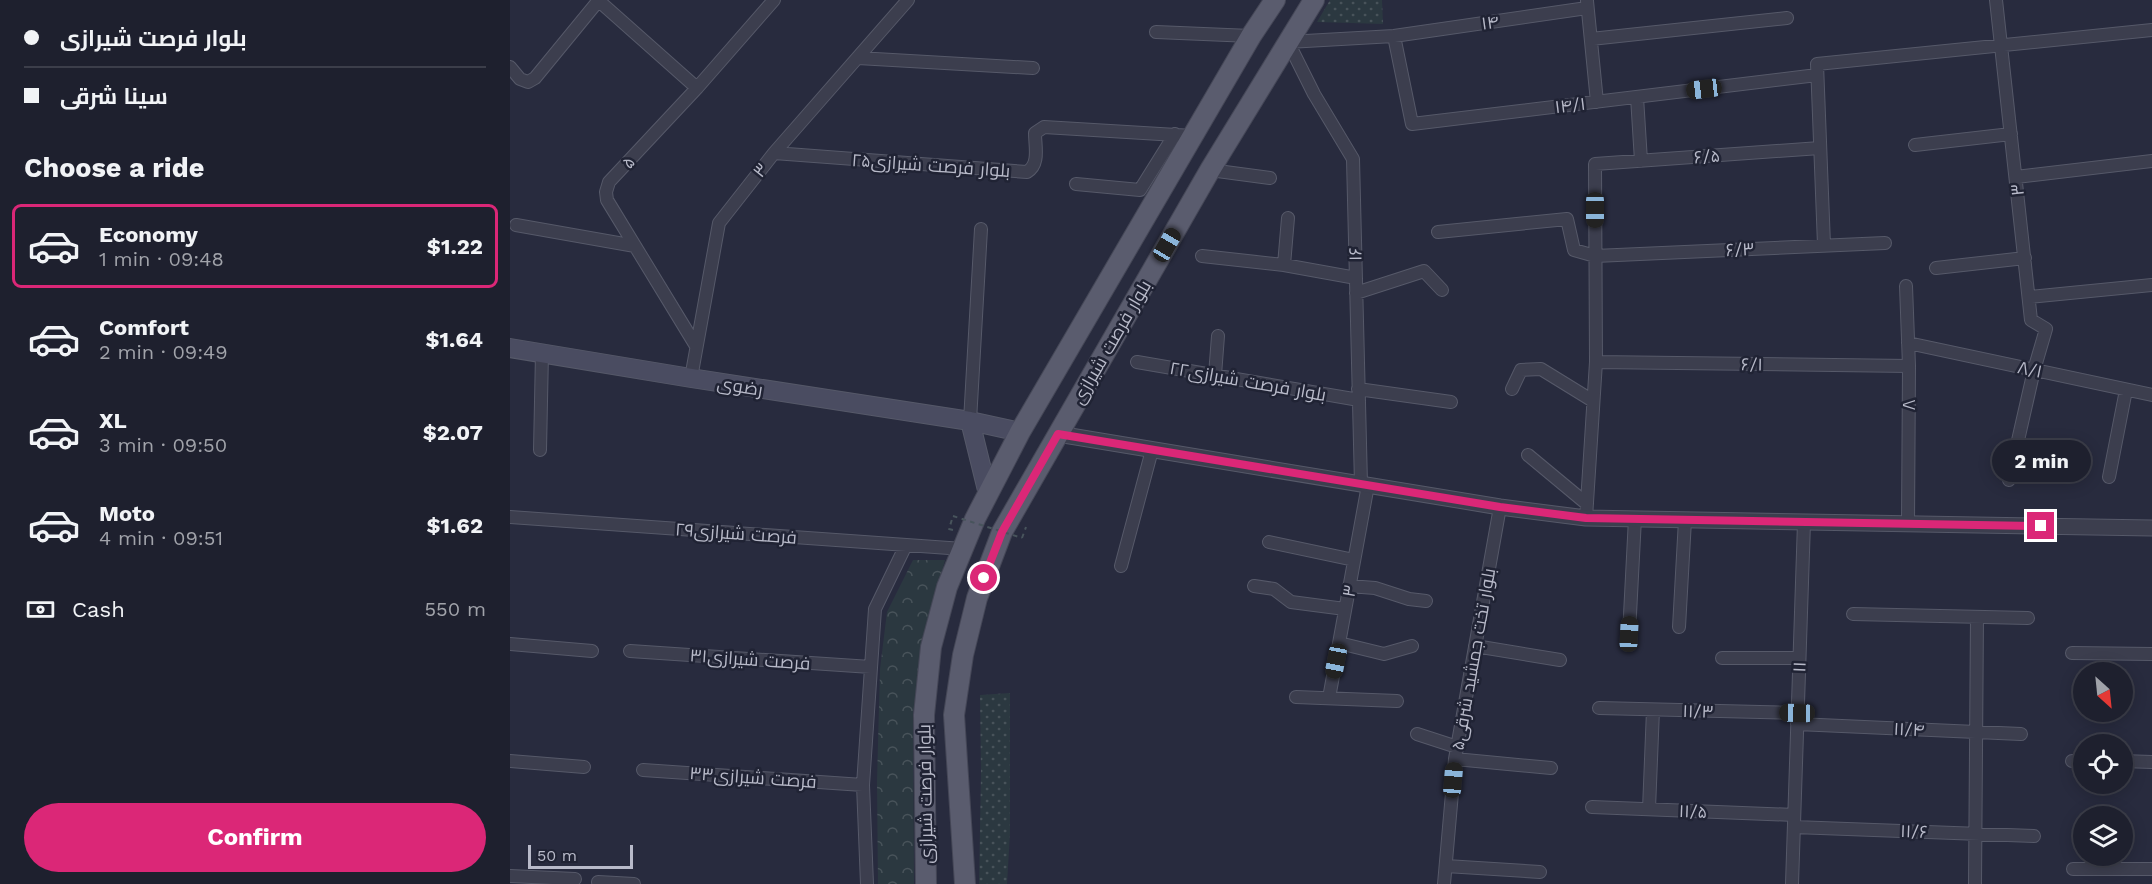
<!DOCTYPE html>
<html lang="en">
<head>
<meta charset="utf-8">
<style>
	:root { --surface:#1e202e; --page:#262836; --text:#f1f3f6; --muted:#a1a3aa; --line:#3c3e4a; --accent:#db2777 }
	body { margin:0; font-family:"Work Sans",Cairo,sans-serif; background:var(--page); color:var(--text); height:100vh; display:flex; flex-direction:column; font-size:22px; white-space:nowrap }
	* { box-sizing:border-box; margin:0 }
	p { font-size:20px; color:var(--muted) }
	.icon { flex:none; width:33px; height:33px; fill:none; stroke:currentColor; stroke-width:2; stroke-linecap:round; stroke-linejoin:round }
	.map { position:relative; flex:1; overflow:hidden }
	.side { display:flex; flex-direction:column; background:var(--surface); width:510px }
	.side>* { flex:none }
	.hud { display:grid; align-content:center; height:132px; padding:0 24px; background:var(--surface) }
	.needle { width:39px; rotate:153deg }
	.tools { position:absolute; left:1563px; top:662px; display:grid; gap:12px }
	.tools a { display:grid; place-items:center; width:60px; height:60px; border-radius:50%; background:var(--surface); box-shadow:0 3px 15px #0003,0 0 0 2px var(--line); font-size:30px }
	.scale { position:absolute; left:18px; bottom:15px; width:105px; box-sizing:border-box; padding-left:6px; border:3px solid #b8bac9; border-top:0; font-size:16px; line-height:21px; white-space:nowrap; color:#b8bac9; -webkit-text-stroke:4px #202334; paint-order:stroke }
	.end { position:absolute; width:27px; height:27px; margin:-14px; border:8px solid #db2777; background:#fff; box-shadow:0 0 0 3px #fff }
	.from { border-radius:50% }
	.bubble { position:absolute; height:42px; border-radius:21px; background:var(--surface); box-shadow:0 3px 15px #0003,0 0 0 2px var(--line); font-size:20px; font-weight:700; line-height:42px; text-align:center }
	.car { position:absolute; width:18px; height:36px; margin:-18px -9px; border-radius:8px; box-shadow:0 0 4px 2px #0007; background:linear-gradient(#222 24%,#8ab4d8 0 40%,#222 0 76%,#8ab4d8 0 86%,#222 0) }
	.hud b { display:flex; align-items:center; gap:21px; height:57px; font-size:22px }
	.hud b+b { border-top:2px solid var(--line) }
	.hud i { width:15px; height:15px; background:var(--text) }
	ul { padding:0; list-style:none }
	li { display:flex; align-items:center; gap:18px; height:84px; margin:0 12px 9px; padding:0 12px; border:3px solid transparent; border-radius:9px }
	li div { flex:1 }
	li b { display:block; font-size:22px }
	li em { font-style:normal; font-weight:700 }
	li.selected { border-color:var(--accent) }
	li>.icon { width:54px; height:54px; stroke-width:1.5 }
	h2 { padding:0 24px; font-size:27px; line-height:72px }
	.pay { display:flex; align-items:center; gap:15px; height:66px; padding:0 24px; font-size:22px }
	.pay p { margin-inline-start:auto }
	.primary-button { display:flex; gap:12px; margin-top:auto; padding:12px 24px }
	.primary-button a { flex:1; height:69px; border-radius:36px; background:var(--accent); color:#fff; font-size:24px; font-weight:700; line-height:69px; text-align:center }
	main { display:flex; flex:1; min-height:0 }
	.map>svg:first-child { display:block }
	.grass { fill:url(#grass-dots) }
	.park { fill:url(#park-crowns) }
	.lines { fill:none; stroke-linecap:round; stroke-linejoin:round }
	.minor-casing { stroke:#565969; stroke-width:14 }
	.tertiary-casing { stroke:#565969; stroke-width:17 }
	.secondary-casing { stroke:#565969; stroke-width:20 }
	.primary-casing { stroke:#454757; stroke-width:22 }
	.path { stroke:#48545c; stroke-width:2; stroke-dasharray:4.5 4.5; stroke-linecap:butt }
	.minor { stroke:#3c3e4e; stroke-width:12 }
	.tertiary { stroke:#3c3e4e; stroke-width:15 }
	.secondary { stroke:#4a4c61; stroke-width:18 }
	.primary { stroke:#5a5c6e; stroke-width:20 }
	.path-bridge { stroke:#48545c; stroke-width:2; stroke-dasharray:4.5 4.5; stroke-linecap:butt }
	.route { stroke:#db2777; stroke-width:8 }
	.labels { text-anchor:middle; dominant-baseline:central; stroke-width:5; stroke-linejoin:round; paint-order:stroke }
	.street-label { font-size:18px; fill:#b8bac9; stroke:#202334 }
</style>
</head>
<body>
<main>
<section class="side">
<div class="hud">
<b><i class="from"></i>بلوار فرصت شیرازی</b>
<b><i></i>سینا شرقی</b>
</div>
<h2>Choose a ride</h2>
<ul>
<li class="selected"><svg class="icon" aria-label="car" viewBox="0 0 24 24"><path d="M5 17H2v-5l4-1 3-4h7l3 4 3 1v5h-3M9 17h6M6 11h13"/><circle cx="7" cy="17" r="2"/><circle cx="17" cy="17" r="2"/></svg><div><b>Economy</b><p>1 min · 09:48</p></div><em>$1.22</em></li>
<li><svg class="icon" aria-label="car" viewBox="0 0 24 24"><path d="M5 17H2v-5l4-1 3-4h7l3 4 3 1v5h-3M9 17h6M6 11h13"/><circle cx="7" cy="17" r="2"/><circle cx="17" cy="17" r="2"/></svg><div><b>Comfort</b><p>2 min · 09:49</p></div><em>$1.64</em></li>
<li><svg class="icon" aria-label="car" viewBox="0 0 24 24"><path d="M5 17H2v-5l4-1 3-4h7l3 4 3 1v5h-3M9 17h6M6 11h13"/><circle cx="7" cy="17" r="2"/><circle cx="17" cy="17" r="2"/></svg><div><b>XL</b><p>3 min · 09:50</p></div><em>$2.07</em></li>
<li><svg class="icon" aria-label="car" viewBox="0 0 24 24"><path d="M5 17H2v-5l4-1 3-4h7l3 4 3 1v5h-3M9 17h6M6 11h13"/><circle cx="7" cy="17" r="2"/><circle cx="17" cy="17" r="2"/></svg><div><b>Moto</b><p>4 min · 09:51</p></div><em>$1.62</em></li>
</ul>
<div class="pay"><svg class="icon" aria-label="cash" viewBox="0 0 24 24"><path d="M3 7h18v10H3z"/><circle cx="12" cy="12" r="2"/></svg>Cash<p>550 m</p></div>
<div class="primary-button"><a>Confirm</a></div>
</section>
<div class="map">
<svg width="1642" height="884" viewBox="0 0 1642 884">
	<defs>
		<pattern id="grass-dots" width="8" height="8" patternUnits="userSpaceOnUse" patternTransform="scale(1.5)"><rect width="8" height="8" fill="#2b3840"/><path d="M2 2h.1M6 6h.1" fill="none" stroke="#48535a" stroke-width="1.8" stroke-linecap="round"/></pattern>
		<pattern id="park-crowns" width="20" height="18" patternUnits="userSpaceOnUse" patternTransform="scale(1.5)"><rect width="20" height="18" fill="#2b3840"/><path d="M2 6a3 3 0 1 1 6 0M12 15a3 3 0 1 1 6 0" fill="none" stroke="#48535a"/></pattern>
	</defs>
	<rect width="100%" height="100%" fill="#282b3e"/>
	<path class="grass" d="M820,0H872L873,24L807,22Z
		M500,693V833L497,884H469L471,773L470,695Z"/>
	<path class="park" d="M403,560H435L412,647L403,715L404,884H368L367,782L370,669L377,612Z"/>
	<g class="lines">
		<g class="minor-casing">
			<path id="minor" d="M1486,0L1521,320L1536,329L1524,370L1499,480
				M89,1L187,88
				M1077,1L1087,102
				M646,32L741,36
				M884,36L902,124L1307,75
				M1081,39L1277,18
				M348,58L523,68
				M0,67L10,79L18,82L25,78L89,0
				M1127,97L1131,161
				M1405,145L1501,134
				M264,153L517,172C530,164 525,147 525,133L534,127L683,136
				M700,170L760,178
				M1506,177L1642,161
				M566,184L630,190L665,134
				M6,225L125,246
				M928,232L1057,219L1064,250L1085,256L1375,243
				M1314,245L1307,64L1642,30
				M692,256L774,265L846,278
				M774,265L778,218
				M1426,268L1515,258
				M1396,286L1399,366L1398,524
				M846,293L914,271L932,290
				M1519,297L1642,285
				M1398,343L1642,395
				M186,346L97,200L96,192L99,182L187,88L264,0
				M627,362L849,400
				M1086,362L1399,366
				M705,375L708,336
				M181,378L209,223L264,153L398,0
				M848,389L941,402
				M1002,389L1011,370L1031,369L1083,401
				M460,421L471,229
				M30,450L32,353
				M1018,455L1077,504
				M1599,477L1616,390
				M851,484L843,159L804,94L778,42L884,36L1077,8
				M0,517L453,549
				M1076,518L1086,362L1085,164L1310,148
				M759,542L844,560
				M611,566L642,450
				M744,586L764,589L781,602L835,609
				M839,586L865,588L899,599L916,601
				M1343,614L1518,618
				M1169,627L1175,520
				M1119,634L1125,518
				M829,643L874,654L902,646
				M0,644L82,651
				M965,646L1050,660
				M120,651L361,667
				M1562,653L1642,654
				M1212,658H1289
				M786,697L887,701
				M819,698L858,485
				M1089,708L1287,713
				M1287,724L1511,734
				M907,734L947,747
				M945,759L1041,768
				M0,761L74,767
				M1562,761H1574
				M1612,761L1642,762
				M133,770L353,785
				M1082,807L1284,815
				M1139,809L1143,710
				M1284,827L1524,836
				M936,866L1030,872
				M1563,869H1642
				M0,876L65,879
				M88,882L124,884
				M357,884L353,785L365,609L396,545
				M934,884L945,759L990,507
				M1282,884L1294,522
				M1465,884L1467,617"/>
		</g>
		<g class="tertiary-casing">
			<path id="tertiary" d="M548,434L990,507L1076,518L1642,528"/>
		</g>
		<g class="secondary-casing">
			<path id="secondary" d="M0,348L181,378L460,421
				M478,494L460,421L510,432"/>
		</g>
		<g class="primary-casing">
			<path id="primary" d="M416,884L414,715L421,647L437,587L465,519L510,432L741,36L765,0
				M455,884L444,715L453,655L467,598L492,532L700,170L804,0"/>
		</g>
		<path class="path" d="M443,530L439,529L443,516
			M512,538L516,527"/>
		<use href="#minor" class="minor"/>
		<use href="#tertiary" class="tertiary"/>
		<use href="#secondary" class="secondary"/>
		<use href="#primary" class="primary"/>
		<path class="path-bridge" d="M443,516L512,538"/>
	</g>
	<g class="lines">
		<path class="route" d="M474,578L492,532L548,434L990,507L1076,518L1531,526"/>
	</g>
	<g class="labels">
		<g class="street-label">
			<text transform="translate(980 22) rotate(-8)">۱۴</text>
			<text transform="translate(1060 105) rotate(-7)">۱۴/۱</text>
			<text transform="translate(1197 156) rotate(-4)">۶/۵</text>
			<text transform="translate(118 162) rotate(-47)">۵</text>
			<text transform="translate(421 165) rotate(4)">بلوار فرصت شیرازی۲۵</text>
			<text transform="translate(250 170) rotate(-51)">۳</text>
			<text transform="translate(1507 190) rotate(-96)">۳</text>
			<text transform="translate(1230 249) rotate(-3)">۶/۳</text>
			<text transform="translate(845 254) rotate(-91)">۱۶</text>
			<text transform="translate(601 342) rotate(-60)">بلوار فرصت شیرازی</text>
			<text transform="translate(1242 364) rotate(1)">۶/۱</text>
			<text transform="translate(1520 369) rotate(12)">۸/۱</text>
			<text transform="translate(738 381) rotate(10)">بلوار فرصت شیرازی۲۲</text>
			<text transform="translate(230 386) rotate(9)">رضوی</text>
			<text transform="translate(1398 405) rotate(-90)">۸</text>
			<text transform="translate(226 533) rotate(4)">فرصت شیرازی۲۹</text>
			<text transform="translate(839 591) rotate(-80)">۳</text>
			<text transform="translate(240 659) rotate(4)">فرصت شیرازی۳۱</text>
			<text transform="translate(963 659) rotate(-80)">بلوار تخت جمشید شرقی۵</text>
			<text transform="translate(1289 667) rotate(-88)">۱۱</text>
			<text transform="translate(1188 711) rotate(2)">۱۱/۳</text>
			<text transform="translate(1399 729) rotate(3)">۱۱/۴</text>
			<text transform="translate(243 777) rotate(4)">فرصت شیرازی۳۳</text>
			<text transform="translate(415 794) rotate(-91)">بلوار فرصت شیرازی</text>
			<text transform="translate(1183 811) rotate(2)">۱۱/۵</text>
			<text transform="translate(1404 831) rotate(2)">۱۱/۶</text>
		</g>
	</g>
</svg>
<div class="tools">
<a><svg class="needle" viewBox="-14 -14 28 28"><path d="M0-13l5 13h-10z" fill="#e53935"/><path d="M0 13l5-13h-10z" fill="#a1a3aa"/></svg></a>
<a><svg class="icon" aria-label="locate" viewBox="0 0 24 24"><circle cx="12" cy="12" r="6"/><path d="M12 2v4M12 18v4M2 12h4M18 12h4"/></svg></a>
<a><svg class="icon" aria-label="layers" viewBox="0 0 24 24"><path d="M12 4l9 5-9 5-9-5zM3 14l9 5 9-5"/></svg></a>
</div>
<div class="scale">50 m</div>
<i class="end from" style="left:474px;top:578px"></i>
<i class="end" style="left:1531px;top:526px"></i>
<div class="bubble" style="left:1482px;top:440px;width:99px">2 min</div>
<i class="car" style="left:1194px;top:89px;rotate:263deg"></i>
<i class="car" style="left:1085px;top:210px;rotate:180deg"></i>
<i class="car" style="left:657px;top:245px;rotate:30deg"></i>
<i class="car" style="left:1119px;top:634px;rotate:3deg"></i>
<i class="car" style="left:826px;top:661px;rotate:191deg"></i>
<i class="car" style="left:1287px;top:713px;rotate:271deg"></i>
<i class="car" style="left:943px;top:780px;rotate:5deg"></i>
</div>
</main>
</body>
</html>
